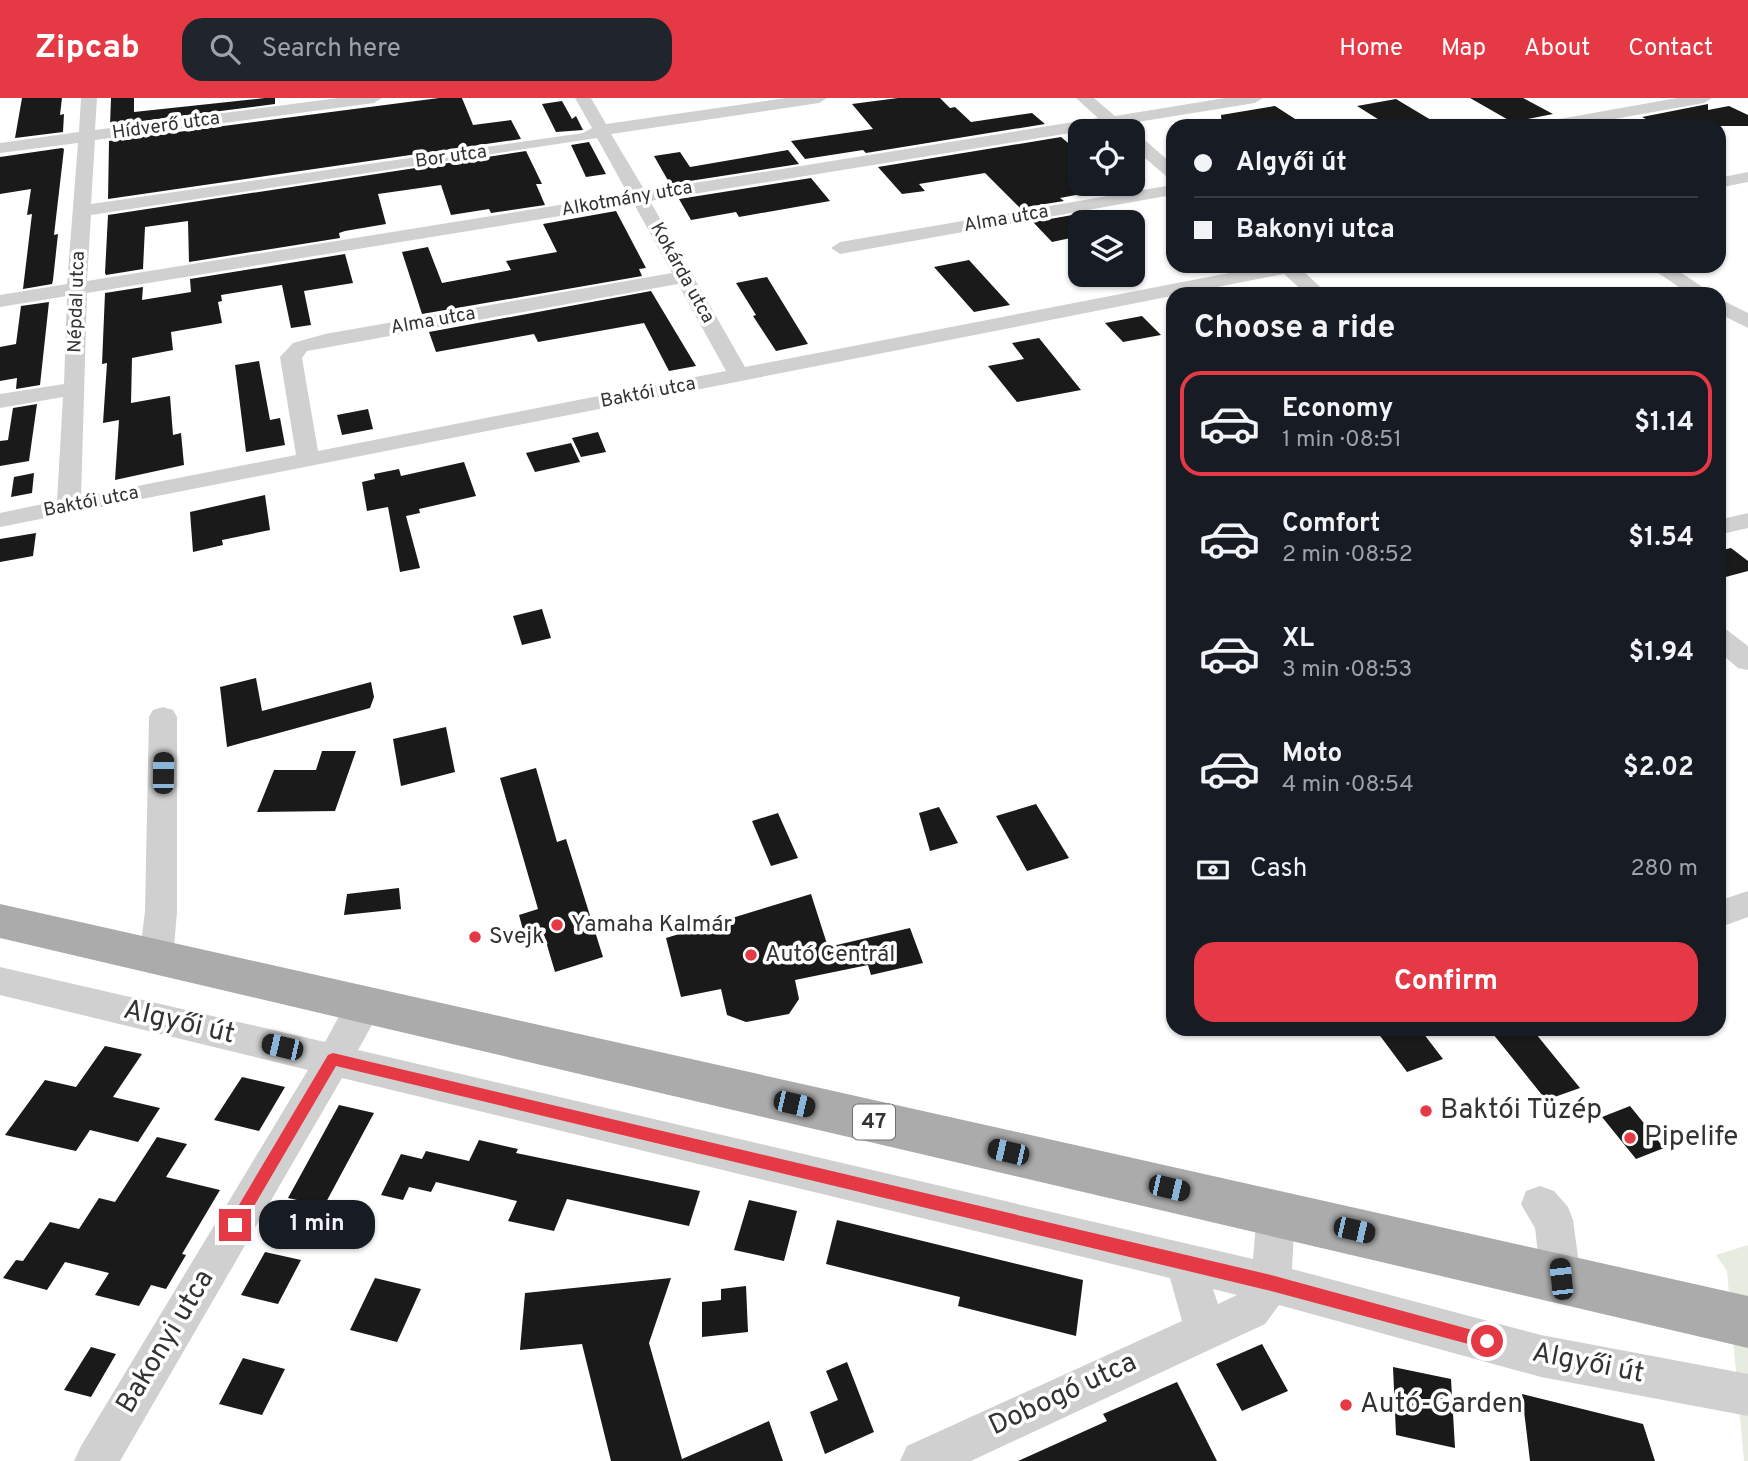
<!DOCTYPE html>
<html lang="en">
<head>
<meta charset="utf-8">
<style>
	:root { --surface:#171b24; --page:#20242c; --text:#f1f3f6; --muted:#9ea1a6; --line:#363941; --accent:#e63946 }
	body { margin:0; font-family:Overpass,sans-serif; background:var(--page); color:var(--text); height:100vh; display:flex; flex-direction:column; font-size:26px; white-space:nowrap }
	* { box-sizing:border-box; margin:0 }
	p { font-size:23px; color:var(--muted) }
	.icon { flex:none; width:38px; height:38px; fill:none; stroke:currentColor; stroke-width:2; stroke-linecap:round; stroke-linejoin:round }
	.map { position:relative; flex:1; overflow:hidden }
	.sheet { position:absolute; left:1166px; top:189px; width:560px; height:749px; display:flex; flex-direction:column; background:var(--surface); border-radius:21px; box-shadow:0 2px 5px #0004 }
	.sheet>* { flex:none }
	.top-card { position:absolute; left:1166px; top:21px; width:560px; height:154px; border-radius:21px; box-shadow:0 2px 5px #0004; display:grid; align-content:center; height:154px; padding:0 28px; background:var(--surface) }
	.buttons { position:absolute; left:1068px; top:21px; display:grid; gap:14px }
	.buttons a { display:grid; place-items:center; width:77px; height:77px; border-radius:14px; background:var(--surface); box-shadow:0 2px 5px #0004; font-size:35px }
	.end { position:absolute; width:32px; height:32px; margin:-16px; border:9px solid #e63946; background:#fff; box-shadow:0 0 0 4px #fff }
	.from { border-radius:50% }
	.bubble { position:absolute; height:49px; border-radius:21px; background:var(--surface); box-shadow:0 2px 5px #0004; font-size:23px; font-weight:700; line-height:49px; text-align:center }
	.car { position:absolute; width:21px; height:42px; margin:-21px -10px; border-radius:9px; box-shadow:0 0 5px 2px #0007; background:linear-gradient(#222 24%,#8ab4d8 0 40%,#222 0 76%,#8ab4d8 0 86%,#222 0) }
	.top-card b { display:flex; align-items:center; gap:24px; height:66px; font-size:26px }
	.top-card b+b { border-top:2px solid var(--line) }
	.top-card i { width:18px; height:18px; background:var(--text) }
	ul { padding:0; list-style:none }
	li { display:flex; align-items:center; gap:21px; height:105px; margin:0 14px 10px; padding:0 14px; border:4px solid transparent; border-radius:21px }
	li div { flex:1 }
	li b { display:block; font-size:26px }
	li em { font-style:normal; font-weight:700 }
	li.active { border-color:var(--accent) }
	li>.icon { width:63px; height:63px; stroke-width:1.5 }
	h2 { padding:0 28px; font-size:32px; line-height:84px }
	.pay { display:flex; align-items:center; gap:18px; height:77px; padding:0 28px; font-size:26px }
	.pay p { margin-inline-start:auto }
	.cta { display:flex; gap:14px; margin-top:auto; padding:14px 28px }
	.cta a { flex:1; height:80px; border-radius:21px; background:var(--accent); color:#fff; font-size:28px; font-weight:700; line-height:80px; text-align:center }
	header { display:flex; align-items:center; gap:42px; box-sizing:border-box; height:98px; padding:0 35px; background:var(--accent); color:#fff }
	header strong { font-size:33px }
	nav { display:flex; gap:38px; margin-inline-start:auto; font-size:24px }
	.search { width:490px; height:63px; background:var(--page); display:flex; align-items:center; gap:18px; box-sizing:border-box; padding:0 24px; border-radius:21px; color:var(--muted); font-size:26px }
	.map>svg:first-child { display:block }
	.green { fill:#e6ecdf }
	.building { fill:#1a1a1a }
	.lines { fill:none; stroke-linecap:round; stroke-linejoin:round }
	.minor { fill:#d0d0d0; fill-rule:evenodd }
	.major { fill:#ababab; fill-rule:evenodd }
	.route { fill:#e63946 }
	.poi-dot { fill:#e63946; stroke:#fff; stroke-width:2.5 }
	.labels { text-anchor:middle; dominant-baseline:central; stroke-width:7; stroke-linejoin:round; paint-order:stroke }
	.far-street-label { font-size:19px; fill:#333; stroke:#fff }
	.shield { fill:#fff; stroke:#707070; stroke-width:2 }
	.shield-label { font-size:21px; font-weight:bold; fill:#333 }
	.poi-label { font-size:23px; fill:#333; stroke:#fff; text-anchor:start }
	.near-street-label { font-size:28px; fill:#333; stroke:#fff }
	.near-poi-label { font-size:28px; fill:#333; stroke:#fff; text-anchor:start }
</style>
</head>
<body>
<header>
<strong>Zipcab</strong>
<div class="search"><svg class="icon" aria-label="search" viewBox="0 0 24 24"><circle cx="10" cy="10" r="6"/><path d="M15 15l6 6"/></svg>Search here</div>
<nav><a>Home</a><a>Map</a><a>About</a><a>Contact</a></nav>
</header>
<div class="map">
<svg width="1748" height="1363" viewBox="0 0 1748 1363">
	<rect width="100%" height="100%" fill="#fff"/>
	<path class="green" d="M1748,1147V1363H1744L1727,1173L1716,1157Z"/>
	<path class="building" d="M22,0H62L60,17L64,16L63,34L15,40Z
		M111,0H134V14L265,0H275V6L110,27Z
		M439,0H462L473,27L511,22L521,41L108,101L109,43Z
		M898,0H940L950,10L955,9L971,24L1032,15L1045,26L866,55L863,52L805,61L791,43L873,31L852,6Z
		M1470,0H1523L1553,16L1512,24Z
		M1396,1L1441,28H1389L1357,8Z
		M562,3L572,21L576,18L583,32L556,34L542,6Z
		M1708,6V12L1729,8L1748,17V28H1659L1642,19Z
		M1275,8L1306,28H1222L1221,17Z
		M1061,39L1080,55L1081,96L1060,100L1064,103L1020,110L985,75L919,86L925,93L902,96L878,69Z
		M589,44L606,76L586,79L571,47Z
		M62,50L64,51L54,137L58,136L53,182L52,186L23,191L32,116L27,117L31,91L0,96V59Z
		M788,52L799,66L670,86L654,58L680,54L690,69Z
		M526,53L542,86H536L545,107L491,115L489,111L451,117L441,87L378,96L386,126L345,133L339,135L340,140L189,164L188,123L145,129L143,171L106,177L105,175L108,117Z
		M811,80L830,103L739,119L736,114L691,122L679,101Z
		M616,113L646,170L639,171L642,178L422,216L402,154L428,149L442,185L511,172L506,163L557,154L543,126Z
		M1078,116L1080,138L1052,144L1033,124Z
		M345,156L353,185L304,193L311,227L291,230L282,187L221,197L222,203L218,204L222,225L171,234L173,252L132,260L131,305L170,298L173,337L181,335L184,367L115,382L119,322L103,325L107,265L102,266L105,195L143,189L142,202L191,194L190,181Z
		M969,162L1010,207L974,214L934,169Z
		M767,179L808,246L776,253L753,218L756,217L736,185Z
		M651,193L696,268L669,273L644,225L538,244L534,236L436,254L429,234Z
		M49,204L40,287L16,291L17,280L0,283V249L16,246L21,208Z
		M1142,218L1161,237L1123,244L1105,225Z
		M1039,240L1081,292L1017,304L988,268L1024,261L1012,245Z
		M259,263L270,322L280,320L285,347L246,354L235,267Z
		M37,306L29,363L0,368V343L8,342L13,310Z
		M368,311L373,331L342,337L337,317Z
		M598,334L606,354L581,359L572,340Z
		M571,345L580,364L535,374L526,355Z
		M464,364L476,398L419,411L420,415L406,418L420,470L400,474L388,409L367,413L362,384L375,381L374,376L399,371L401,378Z
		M34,375L32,395L11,399L14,379Z
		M265,397L270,432L222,442L223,447L193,454L190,414Z
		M36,435L33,458L0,464V441Z
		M1731,450L1748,463V473L1718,481V453Z
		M542,511L551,540L522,547L513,518Z
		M256,580L262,613L371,584L374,599L370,610L227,649L220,589Z
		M446,629L455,674L401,688L393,641Z
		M322,653H356L335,713L257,714L274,672H316Z
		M536,670L557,744L566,741L603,859L555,874L544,837L526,843L519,817L538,811L500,680Z
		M1036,706L1069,760L1027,773L996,718Z
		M939,709L958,745L930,753L919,715Z
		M778,715L798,760L771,768L752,723Z
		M399,790L401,811L344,817L347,796Z
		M811,796L828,849L910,830L923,865L871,877L868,867L795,882L799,901L789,916L746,924L727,917L721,891L681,899L666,840Z
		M1375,931H1420L1443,961L1407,974Z
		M1489,931H1532L1580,990L1546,1002Z
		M105,948L142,956L113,999L160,1010L138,1044L90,1032L76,1053L5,1037L45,982L76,989Z
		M242,979L285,989L259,1033L214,1022Z
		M339,1007L374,1015L324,1108L288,1100Z
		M1630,1008L1664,1050L1636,1061L1602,1019Z
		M157,1039L187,1046L166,1079L220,1092L182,1156L186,1157L166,1191L151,1187L139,1208L95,1197L109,1175L65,1164L47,1192L3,1180L16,1162L23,1163L50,1124L79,1131L99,1100L115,1104Z
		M479,1042L518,1051L516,1055L700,1093L689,1128L567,1101L554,1133L508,1123L517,1103L436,1084L431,1094L409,1089L403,1102L381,1097L401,1056L422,1061L426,1053L469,1063Z
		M749,1102L797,1113L784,1163L734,1152Z
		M837,1122L1083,1182L1076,1238L958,1208L960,1199L826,1166Z
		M265,1154L301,1162L278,1206L241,1197Z
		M375,1180L421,1191L397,1244L350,1232Z
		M671,1180L649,1245L682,1361L769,1323L783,1363H611L582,1246L520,1252L525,1195Z
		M746,1188L748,1234L702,1239V1204L721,1202V1191Z
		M1262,1246L1288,1293L1242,1313L1216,1266Z
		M91,1249L116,1256L91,1299L64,1292Z
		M243,1260L285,1271L262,1317L219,1306Z
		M847,1264L874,1334L825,1356L810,1314L838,1302L826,1273Z
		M1393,1269L1451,1281L1455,1350L1396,1337Z
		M1177,1284L1217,1363H1018L1107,1323L1103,1316Z
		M1522,1296L1643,1326L1655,1363H1530Z"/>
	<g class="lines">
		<path class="minor" d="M81,0H97L95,32L338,0H382L374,5L95,42L91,106L583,35L592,30L575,0H591L606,26L786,0H827L819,5L611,36L645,93L1098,20L1076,0H1094L1115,18L1225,0H1263L1255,5L1125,26L1129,31L1128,33H1114L1108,29L650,103L745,269L1265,168H1305L1302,172L1328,196H1306L1284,176L0,429V415L57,403L63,299L0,310V296L64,286L67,198L0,209V197L67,186L78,45L0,55V45L79,34ZM597,40L628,96L87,183L91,117ZM634,106L672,175L325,236L293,245L280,259L296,357L81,399L87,195ZM678,186L726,273L318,353L302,260L307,253Z
			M1677,0H1712L1704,5L1575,28H1540L1548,23Z
			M1132,35L1138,36L1172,66V79L1166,78L1132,49Z
			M1748,74V84L1718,90V80Z
			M1172,87V97L840,156L831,150L840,144Z
			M1648,168H1671L1713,196H1689Z
			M1718,200L1748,215V230L1718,215Z
			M1748,415V430L1718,437V422Z
			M1718,529L1727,532L1748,548V572L1738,570L1718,553Z
			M163,609L173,612L177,619V814L173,860L168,870L156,874L144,870L139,860L145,814L149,619L153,612Z
			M1748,793V819L1718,830V803Z
			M0,869L325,944C338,923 348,888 377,899L382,909L358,952L1253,1161L1257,1114L1262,1101L1276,1095L1290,1101L1295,1114L1292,1171L1541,1237L1748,1276V1318L1541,1279L1279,1207L1265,1226L971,1363H900L907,1348L1182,1223L1170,1180L342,980L120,1363H74L81,1348L308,972L0,897ZM1213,1191L1237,1197L1218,1206Z
			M1540,1088L1554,1093L1568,1109L1573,1122L1581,1181L1575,1195L1561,1201L1547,1195L1541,1181L1535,1130L1521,1106L1526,1093Z"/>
		<path class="major" d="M0,806L1748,1198V1250L0,840Z"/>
	</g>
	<path class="route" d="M333,955L1271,1177L1487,1236L1492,1238L1494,1243L1492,1249L1487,1251L1271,1193L336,968L240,1132L235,1134L230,1132L228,1127L230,1122L328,957Z"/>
	<g class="poi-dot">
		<circle cx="557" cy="827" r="7"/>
		<circle cx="475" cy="839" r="7"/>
		<circle cx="751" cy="857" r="7"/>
		<circle cx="1426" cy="1013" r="7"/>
		<circle cx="1630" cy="1040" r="7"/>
		<circle cx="1346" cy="1307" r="7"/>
	</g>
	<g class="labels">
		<g class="far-street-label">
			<text transform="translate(166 28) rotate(-8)">Hídverő utca</text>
			<text transform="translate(451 59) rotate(-8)">Bor utca</text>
			<text transform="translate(627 101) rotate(-10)">Alkotmány utca</text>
			<text transform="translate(1006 121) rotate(-10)">Alma utca</text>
			<text transform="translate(682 175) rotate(61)">Kokárda utca</text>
			<text transform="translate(77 204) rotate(-88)">Népdal utca</text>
			<text transform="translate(433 223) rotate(-10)">Alma utca</text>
			<text transform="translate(648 295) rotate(-11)">Baktói utca</text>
			<text transform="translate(91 404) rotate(-11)">Baktói utca</text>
		</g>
		<rect class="shield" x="853" y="1006.5" width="42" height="35" rx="5"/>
		<g class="shield-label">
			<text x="874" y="1024">47</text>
		</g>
		<g class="poi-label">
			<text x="571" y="827">Yamaha Kalmár</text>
			<text x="489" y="839">Svejk</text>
			<text x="765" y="857">Autó Centrál</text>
		</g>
		<g class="near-street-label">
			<text transform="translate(179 925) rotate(13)">Algyői út</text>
			<text transform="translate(166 1244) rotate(-59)">Bakonyi utca</text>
			<text transform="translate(1588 1266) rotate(11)">Algyői út</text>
			<text transform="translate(1063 1297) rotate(-25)">Dobogó utca</text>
		</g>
		<g class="near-poi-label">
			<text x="1440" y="1013">Baktói Tüzép</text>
			<text x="1644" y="1040">Pipelife</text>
			<text x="1360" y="1307">Autó-Garden</text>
		</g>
	</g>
</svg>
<div class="buttons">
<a><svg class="icon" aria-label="locate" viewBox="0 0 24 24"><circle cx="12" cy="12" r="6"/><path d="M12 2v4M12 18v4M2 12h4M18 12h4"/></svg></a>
<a><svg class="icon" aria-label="layers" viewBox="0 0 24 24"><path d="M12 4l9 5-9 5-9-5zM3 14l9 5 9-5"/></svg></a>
</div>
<i class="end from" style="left:1487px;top:1243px"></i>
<i class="end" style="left:235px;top:1127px"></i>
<div class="bubble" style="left:259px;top:1102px;width:116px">1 min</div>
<i class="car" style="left:163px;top:675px;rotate:1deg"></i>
<i class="car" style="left:282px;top:949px;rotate:283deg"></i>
<i class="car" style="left:794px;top:1006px;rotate:103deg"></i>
<i class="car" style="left:1008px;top:1054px;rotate:283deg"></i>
<i class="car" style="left:1169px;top:1090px;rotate:103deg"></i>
<i class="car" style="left:1354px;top:1132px;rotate:103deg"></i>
<i class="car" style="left:1561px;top:1181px;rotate:354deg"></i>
<div class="top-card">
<b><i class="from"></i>Algyői út</b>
<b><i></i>Bakonyi utca</b>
</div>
<section class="sheet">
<h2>Choose a ride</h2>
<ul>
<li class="active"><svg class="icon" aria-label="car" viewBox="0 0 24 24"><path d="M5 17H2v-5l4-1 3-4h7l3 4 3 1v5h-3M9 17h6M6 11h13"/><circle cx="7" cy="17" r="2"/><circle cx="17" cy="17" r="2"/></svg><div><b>Economy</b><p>1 min · 08:51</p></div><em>$1.14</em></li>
<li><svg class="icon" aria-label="car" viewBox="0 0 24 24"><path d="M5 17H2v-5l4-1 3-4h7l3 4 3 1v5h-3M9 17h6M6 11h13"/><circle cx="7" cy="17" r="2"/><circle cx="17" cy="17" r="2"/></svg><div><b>Comfort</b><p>2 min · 08:52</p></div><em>$1.54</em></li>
<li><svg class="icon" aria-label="car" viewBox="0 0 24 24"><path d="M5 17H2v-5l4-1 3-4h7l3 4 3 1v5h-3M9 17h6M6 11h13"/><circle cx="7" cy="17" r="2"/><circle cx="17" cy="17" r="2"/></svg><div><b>XL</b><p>3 min · 08:53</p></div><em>$1.94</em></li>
<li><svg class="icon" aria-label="car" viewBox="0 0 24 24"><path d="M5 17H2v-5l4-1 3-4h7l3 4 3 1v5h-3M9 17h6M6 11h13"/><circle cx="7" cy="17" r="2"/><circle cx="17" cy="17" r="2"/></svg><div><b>Moto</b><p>4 min · 08:54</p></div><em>$2.02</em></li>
</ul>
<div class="pay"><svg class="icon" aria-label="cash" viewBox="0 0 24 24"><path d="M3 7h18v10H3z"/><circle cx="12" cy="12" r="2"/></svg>Cash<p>280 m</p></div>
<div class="cta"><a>Confirm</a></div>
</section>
</div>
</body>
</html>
